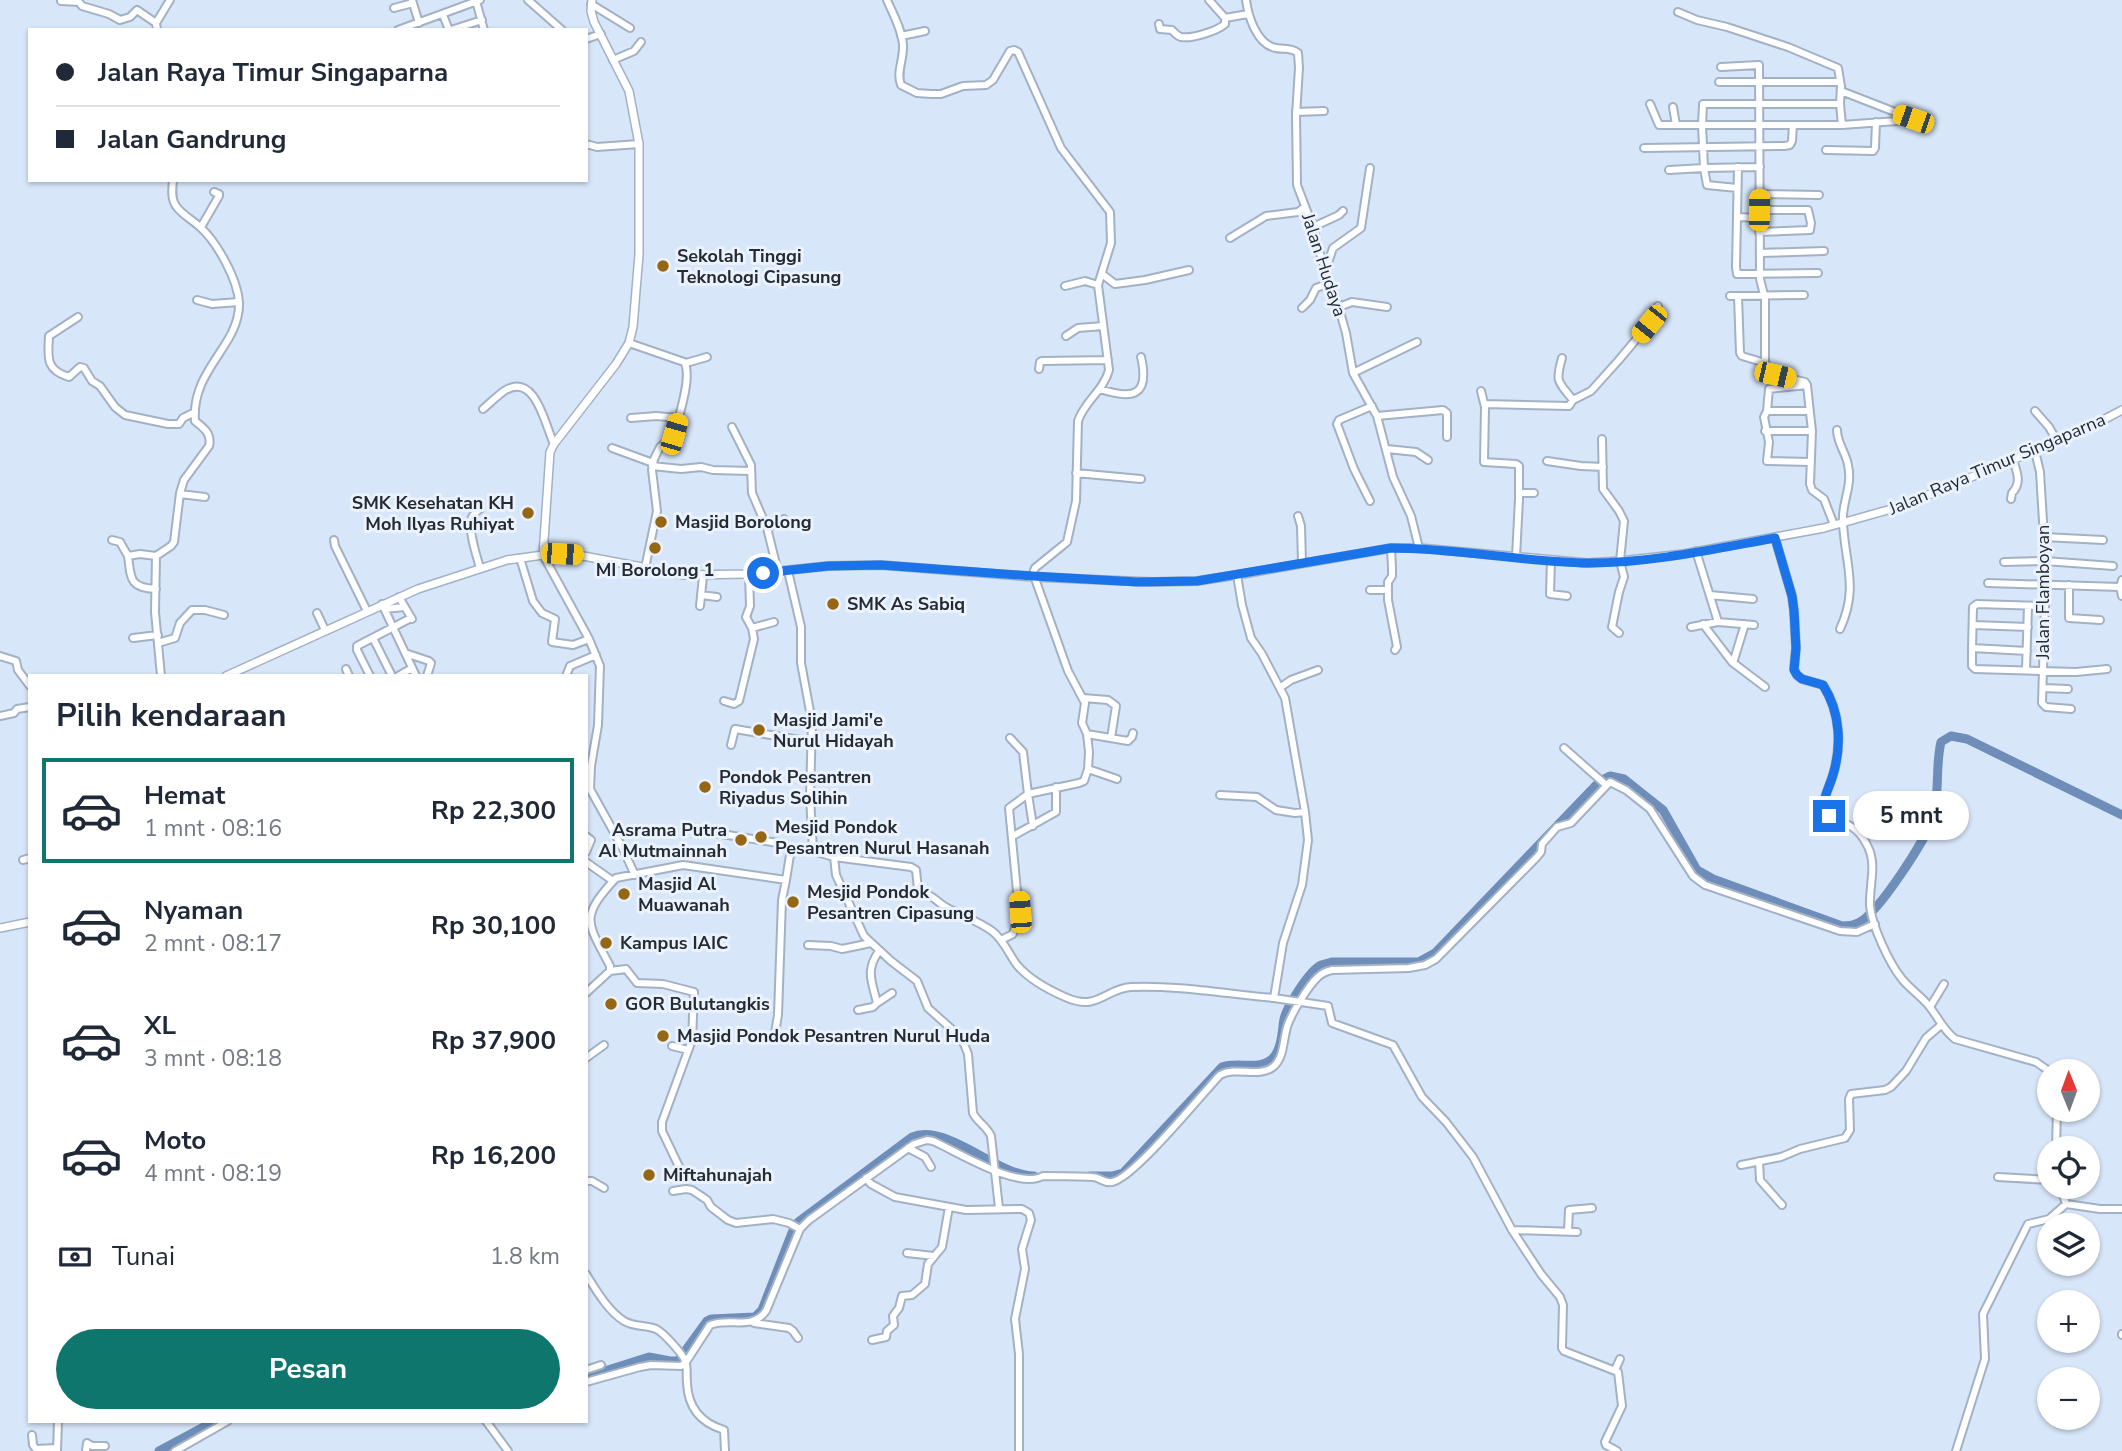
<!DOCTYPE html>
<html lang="id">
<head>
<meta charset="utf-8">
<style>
	:root { --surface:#fff; --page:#f2f2f3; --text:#1f2937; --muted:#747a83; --line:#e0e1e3; --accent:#0f766e }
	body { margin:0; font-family:"Nunito Sans",sans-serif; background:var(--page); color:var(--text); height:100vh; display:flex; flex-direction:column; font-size:26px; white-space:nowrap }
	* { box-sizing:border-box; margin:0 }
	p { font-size:23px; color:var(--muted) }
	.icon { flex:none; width:38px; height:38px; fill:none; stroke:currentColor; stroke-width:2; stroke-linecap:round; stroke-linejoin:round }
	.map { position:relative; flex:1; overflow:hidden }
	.sheet { position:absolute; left:28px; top:674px; width:560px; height:749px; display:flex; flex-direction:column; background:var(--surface); border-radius:0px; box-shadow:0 2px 5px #0004 }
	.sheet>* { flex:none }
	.hud { position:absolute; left:28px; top:28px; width:560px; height:154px; border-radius:0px; box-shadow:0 2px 5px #0004; display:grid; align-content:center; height:154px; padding:0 28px; background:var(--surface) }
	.needle { width:46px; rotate:359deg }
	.controls { position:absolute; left:2037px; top:1059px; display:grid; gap:14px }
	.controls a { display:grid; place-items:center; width:63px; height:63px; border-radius:50%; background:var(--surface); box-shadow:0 2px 5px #0004; font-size:35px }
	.end { position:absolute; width:32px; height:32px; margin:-16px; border:9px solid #1a73e8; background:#fff; box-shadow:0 0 0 4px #fff }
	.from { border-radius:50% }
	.bubble { position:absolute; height:49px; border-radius:24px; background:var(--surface); box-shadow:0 2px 5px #0004; font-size:23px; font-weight:700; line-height:49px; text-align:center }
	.car { position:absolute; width:21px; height:42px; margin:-21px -10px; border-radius:9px; box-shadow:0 0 5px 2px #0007; background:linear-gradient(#f5c518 24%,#345 0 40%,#f5c518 0 76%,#345 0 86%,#f5c518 0) }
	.hud b { display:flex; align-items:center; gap:24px; height:66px; font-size:26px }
	.hud b+b { border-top:2px solid var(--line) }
	.hud i { width:18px; height:18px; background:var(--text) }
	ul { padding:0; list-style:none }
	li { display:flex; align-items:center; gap:21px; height:105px; margin:0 14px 10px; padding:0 14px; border:4px solid transparent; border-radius:0px }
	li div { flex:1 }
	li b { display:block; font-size:26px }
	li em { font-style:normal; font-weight:700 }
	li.on { border-color:var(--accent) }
	li>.icon { width:63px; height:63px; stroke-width:1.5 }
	h2 { padding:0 28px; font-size:32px; line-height:84px }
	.pay { display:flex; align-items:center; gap:18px; height:77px; padding:0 28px; font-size:26px }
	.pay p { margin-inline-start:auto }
	.button { display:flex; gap:14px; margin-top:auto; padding:14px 28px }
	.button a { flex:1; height:80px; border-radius:42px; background:var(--accent); color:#fff; font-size:28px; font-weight:700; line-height:80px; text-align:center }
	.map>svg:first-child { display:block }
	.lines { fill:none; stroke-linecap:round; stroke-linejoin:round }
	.river { stroke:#6e8eb9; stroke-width:9 }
	.minor-casing { stroke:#a3b1c4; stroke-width:10 }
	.major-casing { stroke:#a3b1c4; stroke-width:10 }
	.minor { stroke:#fff; stroke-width:6 }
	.major { stroke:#fff; stroke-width:7 }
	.route { stroke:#1a73e8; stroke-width:9 }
	.poi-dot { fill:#956715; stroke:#eaf2fe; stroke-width:2.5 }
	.labels { text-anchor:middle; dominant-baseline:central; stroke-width:6; stroke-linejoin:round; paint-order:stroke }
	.poi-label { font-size:18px; font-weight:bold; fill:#262b32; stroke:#eaf2fe; text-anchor:start }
	.street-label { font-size:18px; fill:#262b32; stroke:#eaf2fe }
</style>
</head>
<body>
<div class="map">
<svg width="2122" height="1451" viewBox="0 0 2122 1451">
	<rect width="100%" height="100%" fill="#d7e6f9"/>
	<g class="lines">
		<path class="river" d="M1090,1176H1112L1123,1173L1222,1067C1239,1061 1261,1072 1274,1057C1282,1047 1282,1031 1284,1019C1287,1006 1309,971 1321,965C1325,964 1329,963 1332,962H1419L1435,953L1600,781L1610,776L1624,779L1663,810L1697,870L1713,879L1842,926C1847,926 1854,925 1858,923C1878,914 1926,839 1933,818C1940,794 1935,767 1941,742L1951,736L1967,739L2122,815
			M586,1377L649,1357L670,1361H678L707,1321L711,1319L755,1317L762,1310L792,1233L798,1222L912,1137C946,1122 997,1176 1034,1176
			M159,1451L215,1421"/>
		<g class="minor-casing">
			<path id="minor" d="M412,0L419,23
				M528,0L562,30
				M887,0C893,14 902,30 903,45C904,59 896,72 901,85L917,93L931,94H941L963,86L986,85L993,80L1010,51L1014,50L1018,52L1061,148L1110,212L1111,243L1098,285L1109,370C1104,390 1084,402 1078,421L1076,501L1067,542L1035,568L1033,573L1068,671L1085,703L1082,723L1087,734L1089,752L1088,769L1084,781L1079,783L1028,794L1033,826
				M1209,0L1225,18L1248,14
				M1246,0C1248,16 1257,45 1276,48C1285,50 1290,47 1298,53L1299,68L1296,115L1297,185L1313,227L1319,251L1338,305L1346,333L1353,373L1377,416L1393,477L1411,516L1419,548
				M61,1L79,2L82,6L109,14L120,20L130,17L137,10L156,23
				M476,1L484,30
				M591,4L630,28
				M394,8L413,3
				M1678,12L1697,20L1727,27L1788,47L1838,68L1841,86L1840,104H1703L1702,125H1842L1840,104
				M443,15L449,30
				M1159,24L1160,29L1172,30C1175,33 1177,36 1181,37C1192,39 1217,31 1225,24V18
				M157,30L156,23L170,0
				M398,30L480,0
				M451,30L482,20
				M901,36L925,31
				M586,39L601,34
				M613,60L634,51L641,42
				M1721,67L1759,65L1760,279L1765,299V363L1771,373L1775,375L1805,382L1807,385L1812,431L1810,484L1812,490L1824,499L1834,525
				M1719,82H1839
				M1841,91L1913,119
				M1650,104L1659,125H1702L1704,168L1669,170
				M1673,107L1676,125
				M1296,112L1324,111
				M1842,125L1911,120
				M586,144L597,147L639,144
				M1644,148L1784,146L1790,145L1792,141L1793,125
				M1826,150L1873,151L1875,148L1876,122
				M1738,167L1737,217L1759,218
				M1737,188L1707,185L1704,168L1760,167
				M1759,194L1819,195
				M1737,217L1736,267L1737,274L1818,273
				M201,227L219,196V194L214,192
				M1313,227L1339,215L1343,211
				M1759,232L1810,230L1811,223L1808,210H1759
				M1230,238L1266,216L1298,212L1305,207
				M1760,253L1824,251
				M1326,269L1333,248L1361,228L1370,168
				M1102,274L1115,284L1145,280L1189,270
				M1065,286L1085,281L1098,285
				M1730,296L1804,295
				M1738,296L1740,353L1742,356L1765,363
				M197,300L212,304L239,302
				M1339,307L1352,302L1387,307
				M1302,308L1310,300L1316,288L1330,283
				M78,317L49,336C48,357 45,370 69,377L80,367L84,368L92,381L100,386L115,407L125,415L168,424H179L183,418L195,412
				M1066,336L1078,328L1103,326
				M629,343L684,362C693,375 678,420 673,437L660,447L654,459L652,470L657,511L645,568
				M1562,358C1555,383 1558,381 1573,400
				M686,363L707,357
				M1039,369L1040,362L1042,361L1108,360
				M1353,373L1417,342
				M1807,385L1769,389L1767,411L1764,417L1769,442L1767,461L1811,462
				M1100,389C1133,400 1150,396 1141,357
				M1481,391L1485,407L1484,462L1516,464L1519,466V499L1516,557
				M1485,404L1569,406L1573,400L1591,391L1618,361L1649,324L1658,306
				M483,409C490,403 497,396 504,391C536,371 545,426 554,444
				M1767,411H1810
				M2035,411L2049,427L2057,441
				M1377,416L1443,410L1447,413V437
				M631,418L656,416L679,418
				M732,427L751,465L752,493L767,528L778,572
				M1837,430C1837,443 1846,453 1848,465C1853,487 1841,503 1843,523C1845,564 1859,588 1840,629
				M1765,431H1812
				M1602,439L1603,489L1619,511L1624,521L1620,561L1624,577L1619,592L1612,627L1619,633
				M612,448L653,463
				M1387,449L1416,452L1428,460
				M2035,451L2040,472L2046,570L2042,703L2046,707L2071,709
				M1547,461L1581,466L1603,467
				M652,466L681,469L701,467L713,470L751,471
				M1076,473L1141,479
				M1519,493H1534
				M180,494L205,497
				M2011,499L2012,493C2022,483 2017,472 2013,460
				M1370,501L1354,469L1337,424L1339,420L1372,406
				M480,509C478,510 473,515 472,517C467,528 477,557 480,568
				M1298,516L1301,526L1302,563
				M767,528L784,519
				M2044,537L2103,540
				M1775,538L1792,596L1794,611L1796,648L1794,669L1797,675L1802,679L1823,685C1841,713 1842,747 1832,778C1828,790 1823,798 1824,811C1841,827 1855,819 1868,847C1877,865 1869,886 1870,906C1872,926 1889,963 1902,979C1910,989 1921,996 1929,1006C1938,1017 1943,1030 1955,1039L2036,1062L2049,1071
				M112,540L120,542L128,556L140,554L156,556
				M334,540L335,546L367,611
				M1391,548L1392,568V576L1388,582V600L1397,647L1395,650
				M1696,551L1718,622L1754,625
				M543,555L589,639L600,666L598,725L591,766L590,789L621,845L635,875
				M128,556C131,578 129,588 156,589
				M520,558L533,601L542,613L555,619L552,642L573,645L589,639
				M1551,560L1550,594L1567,596
				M2004,562L2045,561L2113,566
				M788,571L801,627V663L812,722L810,797L813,851
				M1237,575L1242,605L1251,638L1262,654L1285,698L1305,812L1308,840L1302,885L1283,943L1274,998L1328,1006L1332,1023L1393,1045L1422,1097L1446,1122L1473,1157L1512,1230L1541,1274L1560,1297L1563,1305L1562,1348L1564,1351L1618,1372L1622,1406L1605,1442L1606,1445L1617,1451
				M2122,580L2120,587L2122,596
				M1988,583L2120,587
				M2069,585V618L2100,620
				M1370,590H1388
				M701,595L717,597
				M1710,595L1753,599
				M399,597L412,619
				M382,604L416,676
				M700,606L703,576
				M385,609L404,607
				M317,613L325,630
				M1703,624L1732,662L1765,687
				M1973,625L2028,627
				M1691,627L1718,622
				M752,628L774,622
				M133,638L158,635
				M373,638L392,676
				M158,643L175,638L180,623L192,610H205L224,615
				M1972,648V666L1975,669L2076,672L2107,669
				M2027,651L1972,648L1973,607L1977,604L2045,606
				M405,653L429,661L431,663L427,676
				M0,656L16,661L18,670L30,686
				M1733,663L1745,624
				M346,669L349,676
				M2026,670L2028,606
				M161,676L155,612L156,556L171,546L174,542L180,493L184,480L209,446C212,434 204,428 195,421C191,369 240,346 239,303C238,280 217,242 200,227C193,220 182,215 176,206C171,199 172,189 173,180
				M370,676L357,650V646L409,619
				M398,676L412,668
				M566,676L570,666L596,655
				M1281,687L1291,680L1318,670
				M2043,688L2068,689
				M1083,698L1108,700L1116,706L1111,738
				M724,701L734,704L739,701L754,639L752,628L746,617L750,606L749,574
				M0,716L14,713L17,709L30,707
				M1087,734L1128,741L1132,737L1133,733
				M731,745L735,729L812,742
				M1564,748L1606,785
				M1088,769L1117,779
				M1220,795L1257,797L1276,810L1295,813L1305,812
				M709,832L778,843L793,851
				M586,836L591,840L586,852
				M1013,836L1056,812V787
				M834,857L836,875L864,936L891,961L917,981L928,1008L956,1033L964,1044L968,1054L973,1113C977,1122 986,1125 991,1136L999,1208
				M23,860L30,858
				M586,862L613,881
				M1001,940L1013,934L1019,912L1009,808L1028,794L1023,752L1010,738
				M808,945L831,946L842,949L871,943
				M610,971L626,969L637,983L663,984L694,992L692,1040L662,1122V1131L683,1175
				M586,993L610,971V966C587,922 579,918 616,878L683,865L786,880L790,855L793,851H813L834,857L911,867L916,870L918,889C930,894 934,899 944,906C959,915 977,920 992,931C1004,940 1008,953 1017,965C1028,978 1049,990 1065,997C1098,1012 1104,989 1131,987C1178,985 1227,994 1274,998
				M877,1003L892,993
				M1930,1007L1944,984
				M858,1010L873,1007L877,1003C872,981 865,971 879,951
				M775,1033L778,1015L782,900L786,880
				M672,1046L688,1050
				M586,1058L604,1045
				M908,1148L925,1157L931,1167
				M2056,1148L2057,1110
				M1759,1161L1760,1180L1782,1205
				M1741,1165L1781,1157L1800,1149L1845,1138L1850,1130L1849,1099L1851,1094L1885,1090L1891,1087L1906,1071L1926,1038L1941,1025
				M1998,1177L2049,1180
				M866,1178L871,1184L895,1197L966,1210L1022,1209L1029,1213L1031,1220L1022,1249L1025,1269L1015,1319L1019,1354V1451
				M586,1181H592L604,1188
				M2060,1186L2066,1204L2100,1209H2122
				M673,1191L686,1189L692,1190L707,1200L711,1207L728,1220L736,1223L773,1219L789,1223L800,1229
				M1512,1230L1577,1232
				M1568,1231L1569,1210L1592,1208
				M907,1253L934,1256
				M586,1274C596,1290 608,1311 624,1321C634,1327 646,1325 656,1329C663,1332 683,1354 685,1361C688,1367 686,1376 687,1383C688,1408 701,1423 724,1430L725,1451
				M754,1323L789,1328L793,1331L798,1338
				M2122,1335V1334
				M872,1340L886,1337L887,1331L894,1325L893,1316L899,1308L902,1296L912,1295L925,1284L928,1264L942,1247L949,1207
				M586,1370L601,1365
				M1615,1370L1620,1359
				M586,1382L640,1367L651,1365L681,1366L686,1362L710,1325C729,1317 752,1331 766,1311L800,1229L809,1220L914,1144L927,1140L933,1141C958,1152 1018,1190 1043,1176C1059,1176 1076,1176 1092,1177C1100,1177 1104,1184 1112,1182C1133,1179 1202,1094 1220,1075C1236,1066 1259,1078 1273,1067C1284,1058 1283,1041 1287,1027C1291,1014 1308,986 1318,977C1322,973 1327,971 1332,970L1409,968L1425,965L1436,959L1537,857L1541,852L1542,844L1557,827L1571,823L1610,782L1626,790L1650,809L1693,876L1705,885L1840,931L1857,932L1875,924
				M486,1421L508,1451
				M32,1435L33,1445L36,1449L57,1448
				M57,1451L58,1421
				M86,1451L87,1443L92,1446H105
				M175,1451L228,1421
				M1956,1451L1985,1359L1983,1314L2028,1224L2049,1219L2066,1204"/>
		</g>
		<g class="major-casing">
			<path id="major" d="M543,555L550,452L554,444L616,364L629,343L633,327L639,254V144L629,91L594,22L591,11L592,0
				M226,676L418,589L507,560L543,555H578L684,575L749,574L828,566L881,565L1033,577L1152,582L1197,581L1237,575L1391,548H1419L1587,563L1620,561L1684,554L1824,528L1902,506L2084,430L2122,410
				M0,928L30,922"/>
		</g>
		<use href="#minor" class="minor"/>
		<use href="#major" class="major"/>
	</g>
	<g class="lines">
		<path class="route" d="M763,573L828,566L881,565L1033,576L1137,582L1197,581L1391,548C1457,548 1522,562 1589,563C1651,563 1714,549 1775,538L1792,596L1794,611L1796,648L1794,670L1797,675L1802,679L1823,685C1841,713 1842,748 1832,778C1828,790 1823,798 1824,811L1829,816"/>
	</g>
	<g class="poi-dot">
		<circle cx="663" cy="266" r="7"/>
		<circle cx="528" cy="513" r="7"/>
		<circle cx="661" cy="522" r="7"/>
		<circle cx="655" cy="548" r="7"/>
		<circle cx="833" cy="604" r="7"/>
		<circle cx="759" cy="730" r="7"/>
		<circle cx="705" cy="787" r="7"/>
		<circle cx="761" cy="837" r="7"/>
		<circle cx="741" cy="840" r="7"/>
		<circle cx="624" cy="894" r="7"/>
		<circle cx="793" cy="902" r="7"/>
		<circle cx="606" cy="943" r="7"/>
		<circle cx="611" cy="1004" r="7"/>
		<circle cx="663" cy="1036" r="7"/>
		<circle cx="649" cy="1175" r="7"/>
	</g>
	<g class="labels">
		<g class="poi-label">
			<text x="677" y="256">Sekolah Tinggi<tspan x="677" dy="21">Teknologi Cipasung</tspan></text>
			<text x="514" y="503" text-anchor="end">SMK Kesehatan KH<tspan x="514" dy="21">Moh Ilyas Ruhiyat</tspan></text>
			<text x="675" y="522">Masjid Borolong</text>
			<text x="655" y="570" text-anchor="middle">MI Borolong 1</text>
			<text x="847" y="604">SMK As Sabiq</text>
			<text x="773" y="720">Masjid Jami'e<tspan x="773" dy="21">Nurul Hidayah</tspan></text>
			<text x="719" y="777">Pondok Pesantren<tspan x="719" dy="21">Riyadus Solihin</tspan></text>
			<text x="775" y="827">Mesjid Pondok<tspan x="775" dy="21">Pesantren Nurul Hasanah</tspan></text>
			<text x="727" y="830" text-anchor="end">Asrama Putra<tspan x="727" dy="21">Al Mutmainnah</tspan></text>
			<text x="638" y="884">Masjid Al<tspan x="638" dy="21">Muawanah</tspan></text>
			<text x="807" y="892">Mesjid Pondok<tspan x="807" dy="21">Pesantren Cipasung</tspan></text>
			<text x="620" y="943">Kampus IAIC</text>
			<text x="625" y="1004">GOR Bulutangkis</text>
			<text x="677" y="1036">Masjid Pondok Pesantren Nurul Huda</text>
			<text x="663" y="1175">Miftahunajah</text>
		</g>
		<g class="street-label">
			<text transform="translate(1324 265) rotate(72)">Jalan Hudaya</text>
			<text transform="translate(1997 464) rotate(-23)">Jalan Raya Timur Singaparna</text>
			<text transform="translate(2043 592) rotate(-90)">Jalan Flamboyan</text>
		</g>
	</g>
</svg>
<div class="controls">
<a><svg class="needle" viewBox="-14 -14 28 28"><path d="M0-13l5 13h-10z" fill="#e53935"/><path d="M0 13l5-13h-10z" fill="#747a83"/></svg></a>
<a><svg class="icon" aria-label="locate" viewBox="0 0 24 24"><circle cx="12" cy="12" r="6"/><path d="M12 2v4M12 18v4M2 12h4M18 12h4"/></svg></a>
<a><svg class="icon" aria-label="layers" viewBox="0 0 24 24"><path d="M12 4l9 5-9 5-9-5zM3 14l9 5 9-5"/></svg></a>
<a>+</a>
<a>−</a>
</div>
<i class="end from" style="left:763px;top:573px"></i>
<i class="end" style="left:1829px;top:816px"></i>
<div class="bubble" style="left:1853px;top:791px;width:116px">5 mnt</div>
<i class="car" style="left:1913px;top:119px;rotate:289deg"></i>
<i class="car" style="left:1759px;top:210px;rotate:1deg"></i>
<i class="car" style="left:1649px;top:324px;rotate:219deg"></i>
<i class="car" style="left:1775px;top:375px;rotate:103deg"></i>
<i class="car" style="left:674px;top:434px;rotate:16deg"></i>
<i class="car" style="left:562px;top:554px;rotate:93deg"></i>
<i class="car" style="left:1020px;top:912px;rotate:356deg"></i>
<div class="hud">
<b><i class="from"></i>Jalan Raya Timur Singaparna</b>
<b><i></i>Jalan Gandrung</b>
</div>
<section class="sheet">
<h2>Pilih kendaraan</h2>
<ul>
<li class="on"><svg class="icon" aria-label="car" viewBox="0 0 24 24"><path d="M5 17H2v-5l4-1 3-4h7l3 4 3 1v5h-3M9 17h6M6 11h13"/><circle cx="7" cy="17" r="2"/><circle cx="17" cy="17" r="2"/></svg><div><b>Hemat</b><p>1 mnt · 08:16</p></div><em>Rp 22,300</em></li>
<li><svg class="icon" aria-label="car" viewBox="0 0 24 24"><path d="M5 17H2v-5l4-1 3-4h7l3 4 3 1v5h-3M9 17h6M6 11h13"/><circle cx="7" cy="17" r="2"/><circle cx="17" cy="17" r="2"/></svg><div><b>Nyaman</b><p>2 mnt · 08:17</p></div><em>Rp 30,100</em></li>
<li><svg class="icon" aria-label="car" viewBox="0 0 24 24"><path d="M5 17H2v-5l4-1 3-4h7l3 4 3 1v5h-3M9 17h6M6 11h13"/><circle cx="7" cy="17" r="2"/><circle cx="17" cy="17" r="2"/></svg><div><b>XL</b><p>3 mnt · 08:18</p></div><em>Rp 37,900</em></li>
<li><svg class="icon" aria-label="car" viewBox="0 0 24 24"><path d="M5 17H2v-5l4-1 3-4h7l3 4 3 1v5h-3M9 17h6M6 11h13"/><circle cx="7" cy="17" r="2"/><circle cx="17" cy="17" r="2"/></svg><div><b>Moto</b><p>4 mnt · 08:19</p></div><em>Rp 16,200</em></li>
</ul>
<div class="pay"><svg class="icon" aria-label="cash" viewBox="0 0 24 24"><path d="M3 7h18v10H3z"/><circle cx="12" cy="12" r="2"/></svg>Tunai<p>1.8 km</p></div>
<div class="button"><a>Pesan</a></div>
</section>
</div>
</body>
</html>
